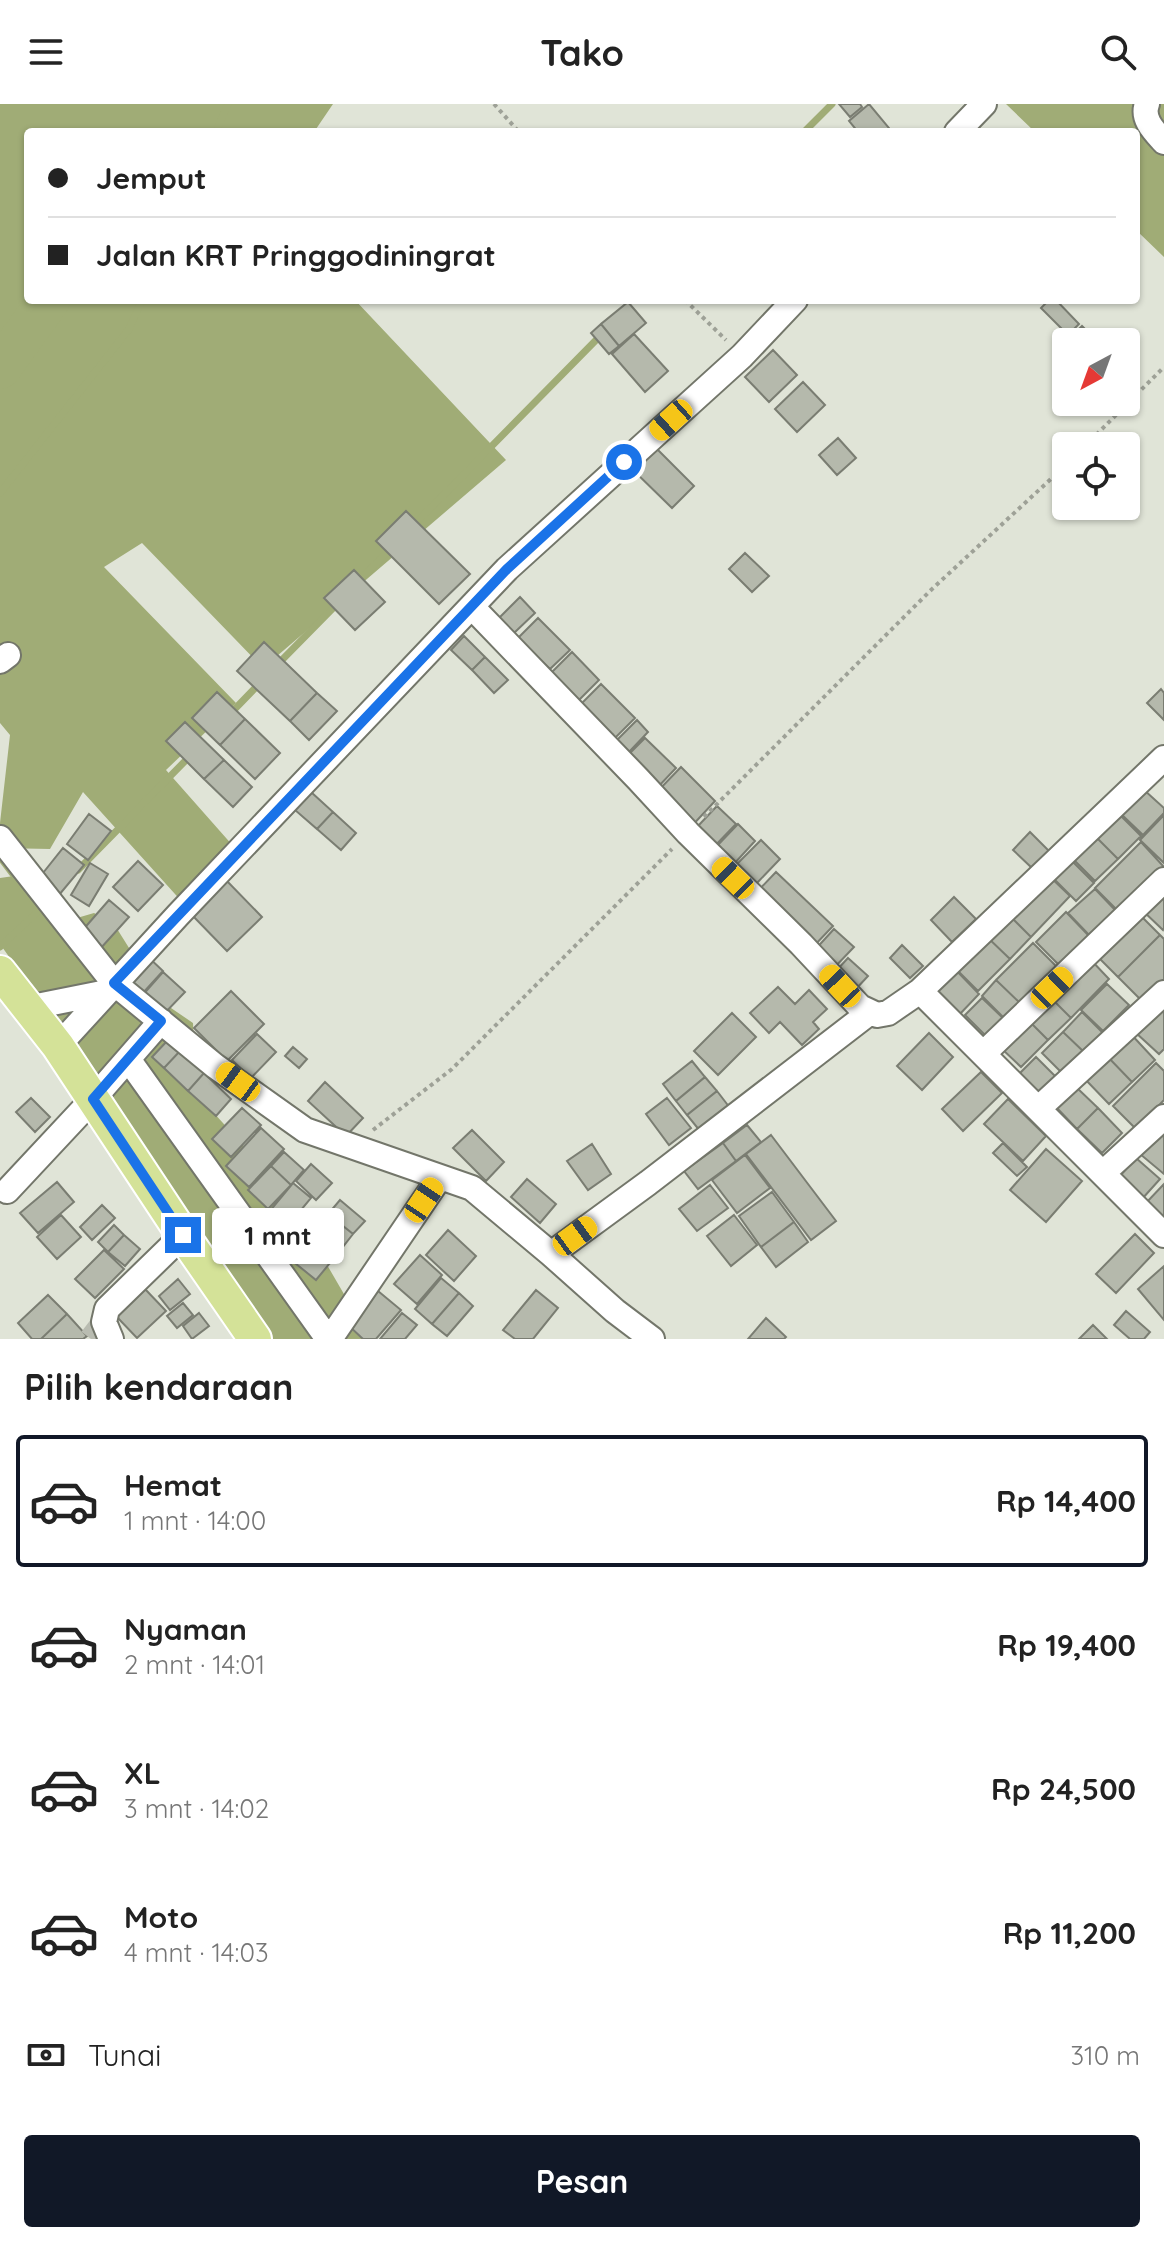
<!DOCTYPE html>
<html lang="id">
<head>
<meta charset="utf-8">
<style>
	:root { --surface:#fff; --page:#f2f2f2; --text:#222; --muted:#767676; --line:#e0e0e0; --accent:#111827 }
	body { margin:0; font-family:Quicksand,sans-serif; background:var(--page); color:var(--text); height:100vh; display:flex; flex-direction:column; font-size:30px; white-space:nowrap }
	* { box-sizing:border-box; margin:0 }
	p { font-size:26px; color:var(--muted) }
	.icon { flex:none; width:44px; height:44px; fill:none; stroke:currentColor; stroke-width:2; stroke-linecap:round; stroke-linejoin:round }
	.map { position:relative; height:1235px; overflow:hidden }
	.panel { display:flex; flex-direction:column; background:var(--surface); flex:1 }
	.panel>* { flex:none }
	.guide { position:absolute; left:24px; top:24px; width:1116px; height:176px; border-radius:8px; box-shadow:0 2px 6px #0004; display:grid; align-content:center; height:176px; padding:0 24px; background:var(--surface) }
	.needle { width:52px; rotate:221deg }
	.controls { position:absolute; left:1052px; top:224px; display:grid; gap:16px }
	.controls a { display:grid; place-items:center; width:88px; height:88px; border-radius:8px; background:var(--surface); box-shadow:0 2px 6px #0004; font-size:40px }
	.end { position:absolute; width:36px; height:36px; margin:-18px; border:10px solid #1a73e8; background:#fff; box-shadow:0 0 0 4px #fff }
	.from { border-radius:50% }
	.bubble { position:absolute; height:56px; border-radius:8px; background:var(--surface); box-shadow:0 2px 6px #0004; font-size:26px; font-weight:700; line-height:56px; text-align:center }
	.car { position:absolute; width:24px; height:48px; margin:-24px -12px; border-radius:10px; box-shadow:0 0 6px 2px #0007; background:linear-gradient(#f5c518 24%,#345 0 40%,#f5c518 0 76%,#345 0 86%,#f5c518 0) }
	.guide b { display:flex; align-items:center; gap:28px; height:76px; font-size:30px }
	.guide b+b { border-top:2px solid var(--line) }
	.guide i { width:20px; height:20px; background:var(--text) }
	ul { padding:0; list-style:none }
	li { display:flex; align-items:center; gap:24px; height:132px; margin:0 16px 12px; padding:0 8px; border:4px solid transparent; border-radius:8px }
	li div { flex:1 }
	li b { display:block; font-size:30px }
	li em { font-style:normal; font-weight:700 }
	li.current { border-color:var(--accent) }
	li>.icon { width:72px; height:72px; stroke-width:1.5 }
	h2 { padding:0 24px; font-size:36px; line-height:96px }
	.pay { display:flex; align-items:center; gap:20px; height:88px; padding:0 24px; font-size:30px }
	.pay p { margin-inline-start:auto }
	.action { display:flex; gap:16px; margin-top:auto; padding:16px 24px }
	.action a { flex:1; height:92px; border-radius:8px; background:var(--accent); color:#fff; font-size:32px; font-weight:700; line-height:92px; text-align:center }
	header { display:flex; justify-content:space-between; align-items:center; height:104px; padding:0 24px; background:var(--surface); font-size:36px; font-weight:700 }
	.map>svg:first-child { display:block }
	.forest { fill:#a0ac76 }
	.lines { fill:none; stroke-linecap:round; stroke-linejoin:round }
	.stream { stroke:#a0ac76; stroke-width:7 }
	.river { stroke:#a0ac76; stroke-width:42 }
	.building { fill:#b5b9ac; stroke:#7a7d72; stroke-width:2 }
	.minor-tunnel { stroke:#b9bcb1; stroke-width:24; stroke-dasharray:24 12; stroke-linecap:butt }
	.minor-casing { stroke:#73766a; stroke-width:28 }
	.major-casing { stroke:#fff; stroke-width:36 }
	.path { stroke:#9ea197; stroke-width:4; stroke-dasharray:4 4; stroke-linecap:butt }
	.minor { stroke:#fff; stroke-width:24 }
	.major { stroke:#d4e298; stroke-width:32 }
	.route { stroke:#1a73e8; stroke-width:10 }
</style>
</head>
<body>
<header><svg class="icon" aria-label="menu" viewBox="0 0 24 24"><path d="M4 6h16M4 12h16M4 18h16"/></svg>Tako<svg class="icon" aria-label="search" viewBox="0 0 24 24"><circle cx="10" cy="10" r="6"/><path d="M15 15l6 6"/></svg></header>
<div class="map">
<svg width="1164" height="1235" viewBox="0 0 1164 1235">
	<rect width="100%" height="100%" fill="#e0e4d7"/>
	<path class="forest" d="M0,0H333L314,28H28V196H355L506,356L263,564L142,439L104,463L236,599L166,666L234,743L184,800L83,688L50,745L0,744V719L10,631L0,619Z
		M1006,0H1164V153L1136,126V28H1035Z
		M14,772L53,821L94,809L114,820L146,871L171,904L193,919L195,965L213,1008L261,1061L291,1129L319,1147L370,1235H271L114,1001L0,840V774Z"/>
	<g class="lines">
		<path class="stream" d="M216,28L228,0
			M804,28L832,0
			M0,389L129,225L142,196
			M413,422L601,231
			M357,479L393,442
			M276,562L340,497
			M229,611L259,580
			M0,753L40,806
			M78,766L190,652
			M0,843L45,801"/>
		<path class="river" d="M0,264L49,196"/>
	</g>
	<path class="building" d="M839,0H860L862,3L850,13Z
		M869,0L889,24L884,28H858L849,17Z
		M1049,196H1056L1079,220L1068,231L1041,204Z
		M628,198L646,219L619,242L601,220Z
		M601,220L619,242L609,250L591,229Z
		M1082,222L1098,238H1073L1070,234Z
		M634,230L668,267L645,288L612,250Z
		M773,246L797,271L769,298L745,273Z
		M803,278L825,301L797,328L775,305Z
		M838,334L856,354L837,371L819,351Z
		M654,342L694,382L672,404L632,365Z
		M406,407L470,470L439,500L376,437Z
		M745,449L769,472L752,488L729,465Z
		M354,466L385,498L355,526L324,494Z
		M520,493L535,509L514,529L499,514Z
		M538,514L570,546L550,565L518,534Z
		M464,532L485,553L472,566L451,546Z
		M264,538L317,589L290,617L237,567Z
		M572,548L599,576L578,597L551,569Z
		M485,553L508,576L494,589L472,566Z
		M601,580L635,614L615,634L613,631L609,636L581,600Z
		M1161,585L1164,589V616L1147,599Z
		M217,588L245,615L220,641L192,614Z
		M317,589L337,607L309,636L290,617Z
		M245,615L280,649L255,675L220,641Z
		M637,616L648,628L629,648L617,636Z
		M185,618L224,656L204,675L166,637Z
		M645,634L676,664L657,684L626,653Z
		M224,656L252,683L233,703L204,675Z
		M681,663L715,697L689,725L654,691Z
		M1143,685L1164,704V709L1143,731L1120,709Z
		M311,688L333,708L317,725L295,706Z
		M717,702L736,720L710,747L698,722Z
		M1115,706L1141,732L1118,755L1092,729Z
		M333,708L356,729L341,746L317,725Z
		M89,710L111,727L88,756L67,740Z
		M1164,711V759L1140,736Z
		M738,720L755,737L733,761L715,744Z
		M1030,728L1049,747L1032,764L1013,746Z
		M1092,729L1118,755L1095,777L1069,751Z
		M761,736L780,755L756,780L736,761Z
		M1141,738L1164,763L1119,808L1095,784Z
		M63,744L84,761L59,791L39,774Z
		M1067,752L1094,779L1076,797L1049,770Z
		M138,757L163,781L138,807L113,783Z
		M90,759L108,770L89,802L71,791Z
		M776,768L833,822L811,845L754,791Z
		M1045,768L1070,792L1031,833L1006,808Z
		M225,775L262,813L227,847L190,809Z
		M1164,783V824L1163,826L1142,806Z
		M1095,785L1117,808L1091,833L1068,809Z
		M954,793L976,815L952,838L931,816Z
		M109,796L129,813L100,845L81,828Z
		M1136,807L1160,831L1118,873L1094,849Z
		M1006,808L1031,833L1010,855L985,831Z
		M1066,808L1089,832L1059,861L1036,838Z
		M834,825L854,843L831,867L812,849Z
		M985,831L1010,855L978,887L954,863Z
		M1160,831L1164,835V875L1142,897L1118,873Z
		M1033,839L1058,864L1022,901L996,876Z
		M902,841L923,862L910,874L890,854Z
		M145,850L163,867L142,890L124,874Z
		M848,854L868,872L855,886L835,868Z
		M1090,855L1109,875L1071,914L1051,894Z
		M952,862L979,890L959,911L931,883Z
		M163,868L185,888L161,913L140,894Z
		M996,876L1022,901L1007,917L982,892Z
		M1107,880L1129,901L1103,927L1081,906Z
		M778,883L795,900L809,886L827,905L813,918L819,925L802,941L780,918L769,929L750,909Z
		M231,887L264,920L227,957L194,924Z
		M982,894L1005,916L987,933L965,911Z
		M1051,894L1071,914L1048,936L1028,916Z
		M1164,904V945L1159,950L1135,928Z
		M1082,908L1103,929L1084,948L1063,928Z
		M732,909L756,933L718,971L694,947Z
		M1028,916L1048,936L1021,963L1001,944Z
		M1063,928L1084,948L1063,970L1042,949Z
		M1129,928L1155,956L1132,978L1106,951Z
		M929,929L953,953L922,986L897,962Z
		M257,930L276,948L251,974L232,956Z
		M168,936L180,947L164,964L152,953Z
		M293,943L307,955L299,964L285,952Z
		M180,947L204,969L188,987L164,964Z
		M1106,951L1132,978L1109,1000L1083,973Z
		M1036,953L1058,975L1037,996L1015,974Z
		M692,957L705,973L676,997L663,980Z
		M1156,959L1164,967V996L1136,1025L1113,1002Z
		M981,968L1002,989L963,1027L942,1005Z
		M204,969L231,995L216,1012L188,987Z
		M705,973L717,987L687,1011L676,997Z
		M325,978L363,1014L346,1032L308,997Z
		M1075,982L1098,1004L1077,1025L1055,1002Z
		M717,987L730,1004L700,1027L687,1011Z
		M31,994L50,1013L35,1028L16,1008Z
		M667,994L691,1024L669,1041L646,1010Z
		M1008,995L1046,1032L1023,1057L984,1020Z
		M242,1004L261,1021L231,1053L212,1035Z
		M1098,1004L1122,1029L1102,1049L1077,1025Z
		M747,1021L761,1038L736,1057L723,1039Z
		M261,1024L284,1045L249,1083L226,1062Z
		M472,1026L504,1058L486,1077L453,1044Z
		M1159,1029L1164,1033V1070L1140,1050Z
		M771,1031L836,1117L811,1136L746,1050Z
		M723,1039L736,1057L698,1085L684,1067Z
		M1003,1039L1027,1063L1017,1072L993,1049Z
		M592,1040L611,1070L588,1086L567,1057Z
		M1046,1045L1082,1077L1046,1118L1010,1086Z
		M284,1048L304,1066L291,1081L271,1062Z
		M745,1051L770,1084L737,1109L712,1076Z
		M1136,1054L1160,1075L1142,1095L1118,1074Z
		M311,1060L332,1079L316,1096L296,1077Z
		M271,1062L291,1081L268,1105L248,1086Z
		M527,1075L556,1100L540,1119L511,1093Z
		M57,1078L74,1098L38,1129L20,1109Z
		M293,1079L311,1094L282,1129L264,1114Z
		M1164,1080V1113L1161,1116L1145,1100Z
		M710,1081L728,1104L697,1127L679,1105Z
		M772,1088L794,1118L761,1143L739,1112Z
		M340,1096L365,1117L353,1130L328,1110Z
		M102,1101L115,1114L92,1136L80,1123Z
		M306,1108L319,1119L291,1152L278,1142Z
		M328,1110L353,1130L342,1144L316,1123Z
		M61,1111L81,1133L57,1155L37,1133Z
		M734,1111L757,1141L731,1162L707,1132Z
		M794,1118L808,1138L776,1163L761,1143Z
		M114,1121L124,1131L108,1148L98,1138Z
		M316,1123L342,1144L330,1159L304,1138Z
		M448,1126L476,1152L454,1177L426,1151Z
		M1135,1130L1154,1149L1116,1189L1096,1170Z
		M124,1131L140,1145L125,1162L108,1148Z
		M304,1138L330,1159L316,1176L290,1155Z
		M104,1146L124,1165L95,1194L75,1175Z
		M420,1151L442,1171L417,1200L394,1180Z
		M1164,1162V1216L1138,1185Z
		M441,1174L459,1189L432,1220L415,1205Z
		M178,1175L190,1190L170,1206L159,1192Z
		M145,1185L166,1207L137,1234L116,1212Z
		M536,1186L558,1204L533,1235H515L503,1226Z
		M378,1187L401,1206L376,1235H363L348,1221Z
		M459,1189L473,1202L447,1232L432,1220Z
		M48,1191L67,1210L41,1235H32L18,1219Z
		M183,1199L193,1211L177,1224L167,1212Z
		M1126,1207L1150,1228L1144,1235H1130L1114,1221Z
		M199,1209L209,1222L192,1235L183,1222Z
		M402,1209L417,1221L405,1235H380Z
		M67,1210L87,1232L83,1235H41Z
		M766,1214L786,1233L784,1235H748Z
		M1093,1221L1107,1235H1079Z"/>
	<g class="lines">
		<path class="minor-tunnel" d="M91,1235L104,1218"/>
		<g class="minor-casing">
			<path id="minor" d="M1147,0C1141,15 1155,28 1164,38
				M957,28L984,0
				M472,503L638,675L688,729L801,840L860,903L877,911L888,909L920,887L1164,654
				M0,557L8,551
				M0,734L114,879L215,962L305,1026L472,1084L551,1150L615,1207L652,1235
				M920,887L1164,1131
				M27,904L107,888
				M58,942L178,811L507,465L742,252L795,196
				M984,949L1164,776
				M128,955L328,1235
				M1039,1004L1164,889
				M1103,1069L1164,1013
				M7,1087L93,995L161,917
				M551,1150L648,1079L869,909
				M111,1235L104,1218L107,1205L183,1131
				M330,1235L440,1073"/>
		</g>
		<g class="major-casing">
			<path id="major" d="M0,868L58,942L183,1131L255,1235"/>
		</g>
		<path class="path" d="M494,0L519,28
			M685,196L726,236
			M1085,342L1164,263
			M704,713L931,486L1066,361
			M373,1026L452,965L672,745"/>
		<use href="#minor" class="minor"/>
		<use href="#major" class="major"/>
	</g>
	<g class="lines">
		<path class="route" d="M183,1131L93,995L161,917L114,879L507,465L624,358"/>
	</g>
</svg>
<div class="controls">
<a><svg class="needle" viewBox="-14 -14 28 28"><path d="M0-13l5 13h-10z" fill="#e53935"/><path d="M0 13l5-13h-10z" fill="#767676"/></svg></a>
<a><svg class="icon" aria-label="locate" viewBox="0 0 24 24"><circle cx="12" cy="12" r="6"/><path d="M12 2v4M12 18v4M2 12h4M18 12h4"/></svg></a>
</div>
<i class="end from" style="left:624px;top:358px"></i>
<i class="end" style="left:183px;top:1131px"></i>
<div class="bubble" style="left:212px;top:1104px;width:132px">1 mnt</div>
<i class="car" style="left:671px;top:316px;rotate:228deg"></i>
<i class="car" style="left:733px;top:774px;rotate:314deg"></i>
<i class="car" style="left:840px;top:882px;rotate:317deg"></i>
<i class="car" style="left:1052px;top:884px;rotate:46deg"></i>
<i class="car" style="left:238px;top:978px;rotate:306deg"></i>
<i class="car" style="left:424px;top:1096px;rotate:34deg"></i>
<i class="car" style="left:575px;top:1132px;rotate:54deg"></i>
<div class="guide">
<b><i class="from"></i>Jemput</b>
<b><i></i>Jalan KRT Pringgodiningrat</b>
</div>
</div>
<section class="panel">
<h2>Pilih kendaraan</h2>
<ul>
<li class="current"><svg class="icon" aria-label="car" viewBox="0 0 24 24"><path d="M5 17H2v-5l4-1 3-4h7l3 4 3 1v5h-3M9 17h6M6 11h13"/><circle cx="7" cy="17" r="2"/><circle cx="17" cy="17" r="2"/></svg><div><b>Hemat</b><p>1 mnt · 14:00</p></div><em>Rp 14,400</em></li>
<li><svg class="icon" aria-label="car" viewBox="0 0 24 24"><path d="M5 17H2v-5l4-1 3-4h7l3 4 3 1v5h-3M9 17h6M6 11h13"/><circle cx="7" cy="17" r="2"/><circle cx="17" cy="17" r="2"/></svg><div><b>Nyaman</b><p>2 mnt · 14:01</p></div><em>Rp 19,400</em></li>
<li><svg class="icon" aria-label="car" viewBox="0 0 24 24"><path d="M5 17H2v-5l4-1 3-4h7l3 4 3 1v5h-3M9 17h6M6 11h13"/><circle cx="7" cy="17" r="2"/><circle cx="17" cy="17" r="2"/></svg><div><b>XL</b><p>3 mnt · 14:02</p></div><em>Rp 24,500</em></li>
<li><svg class="icon" aria-label="car" viewBox="0 0 24 24"><path d="M5 17H2v-5l4-1 3-4h7l3 4 3 1v5h-3M9 17h6M6 11h13"/><circle cx="7" cy="17" r="2"/><circle cx="17" cy="17" r="2"/></svg><div><b>Moto</b><p>4 mnt · 14:03</p></div><em>Rp 11,200</em></li>
</ul>
<div class="pay"><svg class="icon" aria-label="cash" viewBox="0 0 24 24"><path d="M3 7h18v10H3z"/><circle cx="12" cy="12" r="2"/></svg>Tunai<p>310 m</p></div>
<div class="action"><a>Pesan</a></div>
</section>
</body>
</html>
